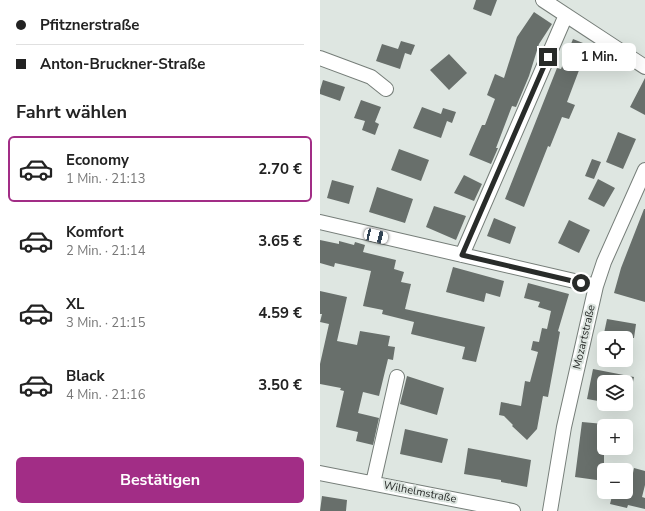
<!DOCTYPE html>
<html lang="de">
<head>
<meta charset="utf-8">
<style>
	:root { --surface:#fff; --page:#f2f2f2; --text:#222; --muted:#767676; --line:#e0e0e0; --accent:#a22d86 }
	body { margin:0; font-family:"Nunito Sans",sans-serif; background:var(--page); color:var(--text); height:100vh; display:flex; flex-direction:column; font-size:15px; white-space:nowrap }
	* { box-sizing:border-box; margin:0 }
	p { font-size:13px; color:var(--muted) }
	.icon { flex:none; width:22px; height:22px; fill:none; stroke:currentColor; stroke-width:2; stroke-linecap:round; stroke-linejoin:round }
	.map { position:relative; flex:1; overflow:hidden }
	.sheet { display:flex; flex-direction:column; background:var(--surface); width:320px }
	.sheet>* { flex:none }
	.hud { display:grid; align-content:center; height:88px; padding:0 16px; background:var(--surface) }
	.fabs { position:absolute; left:277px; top:331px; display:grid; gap:8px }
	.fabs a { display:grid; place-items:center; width:36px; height:36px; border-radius:6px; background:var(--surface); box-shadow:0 4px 16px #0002; font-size:20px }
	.end { position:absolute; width:18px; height:18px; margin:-9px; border:5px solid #282b29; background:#fff; box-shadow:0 0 0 2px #fff }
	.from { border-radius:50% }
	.bubble { position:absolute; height:28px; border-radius:6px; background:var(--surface); box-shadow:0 4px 16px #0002; font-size:13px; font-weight:700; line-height:28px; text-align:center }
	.car { position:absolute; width:12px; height:24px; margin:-12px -6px; border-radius:5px; box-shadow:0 0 3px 1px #0007; background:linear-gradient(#fff 24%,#345 0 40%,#fff 0 76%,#345 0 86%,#fff 0) }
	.hud b { display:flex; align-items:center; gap:14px; height:38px; font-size:15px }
	.hud b+b { border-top:1px solid var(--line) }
	.hud i { width:10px; height:10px; background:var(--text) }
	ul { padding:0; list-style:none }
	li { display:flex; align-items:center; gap:12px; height:66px; margin:0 8px 6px; padding:0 8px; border:2px solid transparent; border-radius:6px }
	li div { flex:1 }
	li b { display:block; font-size:15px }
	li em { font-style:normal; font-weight:700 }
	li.selected { border-color:var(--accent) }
	li>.icon { width:36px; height:36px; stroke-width:1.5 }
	h2 { padding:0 16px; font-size:18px; line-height:48px }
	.button { display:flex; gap:8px; margin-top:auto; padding:8px 16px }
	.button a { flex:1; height:46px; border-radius:6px; background:var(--accent); color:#fff; font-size:16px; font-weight:700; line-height:46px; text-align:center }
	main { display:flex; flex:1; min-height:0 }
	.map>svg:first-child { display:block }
	.building { fill:#686f6b }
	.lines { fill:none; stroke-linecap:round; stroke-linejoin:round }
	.minor-casing { stroke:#767e79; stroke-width:16 }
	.minor { stroke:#fff; stroke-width:14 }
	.route { stroke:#282b29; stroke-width:5 }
	.labels { text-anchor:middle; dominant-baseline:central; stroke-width:4; stroke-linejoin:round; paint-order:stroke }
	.street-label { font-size:11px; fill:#282b29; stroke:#dee6e1 }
</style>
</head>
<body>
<main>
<section class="sheet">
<div class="hud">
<b><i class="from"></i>Pfitznerstraße</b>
<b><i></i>Anton-Bruckner-Straße</b>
</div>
<h2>Fahrt wählen</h2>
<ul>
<li class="selected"><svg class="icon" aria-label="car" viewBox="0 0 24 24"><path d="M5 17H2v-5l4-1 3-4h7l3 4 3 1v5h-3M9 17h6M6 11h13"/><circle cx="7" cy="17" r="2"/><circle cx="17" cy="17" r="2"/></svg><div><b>Economy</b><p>1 Min. · 21:13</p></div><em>2.70 €</em></li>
<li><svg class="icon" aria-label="car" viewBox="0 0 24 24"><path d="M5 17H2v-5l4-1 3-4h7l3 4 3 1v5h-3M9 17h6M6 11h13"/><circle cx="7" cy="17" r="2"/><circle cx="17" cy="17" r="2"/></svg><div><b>Komfort</b><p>2 Min. · 21:14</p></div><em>3.65 €</em></li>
<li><svg class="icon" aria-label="car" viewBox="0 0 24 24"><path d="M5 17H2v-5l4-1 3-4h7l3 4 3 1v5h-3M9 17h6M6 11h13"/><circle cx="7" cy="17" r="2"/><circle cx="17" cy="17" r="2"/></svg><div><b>XL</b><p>3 Min. · 21:15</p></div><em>4.59 €</em></li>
<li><svg class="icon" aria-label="car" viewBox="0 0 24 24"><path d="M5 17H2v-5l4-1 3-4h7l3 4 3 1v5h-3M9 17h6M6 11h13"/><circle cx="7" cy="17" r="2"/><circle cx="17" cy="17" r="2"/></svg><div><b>Black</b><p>4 Min. · 21:16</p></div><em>3.50 €</em></li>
</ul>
<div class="button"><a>Bestätigen</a></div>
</section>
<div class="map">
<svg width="325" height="511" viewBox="0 0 325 511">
	<rect width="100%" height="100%" fill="#dee6e1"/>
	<path class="building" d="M156,0H177L171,16L153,9Z
		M214,12L232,24L219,44L209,76L196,107L192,106L176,148H178L171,164L149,155L162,125H165L175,99L167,95L175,74L184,78L197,37Z
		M253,39L273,47L265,66L261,65L247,102L255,105L249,119L242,117L230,147L228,146L204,207L185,199L237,68L241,69Z
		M81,41L95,45L91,55L85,53L80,69L56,61L62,44L78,49Z
		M129,54L147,73L129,90L110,70Z
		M325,78V115L310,107Z
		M3,80L25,87L20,101L0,94V90Z
		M41,100L61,107L55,122L59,124L55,135L42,130L45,121L34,118Z
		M102,107L121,114L123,108L136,112L132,123L127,121L121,138L93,128Z
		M298,132L316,139L303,169L286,162Z
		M79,149L109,160L101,181L71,170Z
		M272,159L281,162L274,179L265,176Z
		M144,175L162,184L154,201L134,193Z
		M278,179L295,188L284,207L268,199Z
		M12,180L34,186L29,204L7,198Z
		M57,187L93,199L85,223L49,212Z
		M114,206L146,216L136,240L106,227Z
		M324,209H325V302L294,293L301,268Z
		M174,218L196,227L190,244L167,236Z
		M249,220L270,230L259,253L238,243Z
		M0,240L19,244V241L34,245L35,242L45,245L43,252L76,260L74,269L84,272L81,282L91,284L85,309L165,327L156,362L142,359L145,347L91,334L94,322L62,314L63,310L43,306L51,271L15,263L14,267L0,263Z
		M133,267L184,281L180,297L166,293L164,302L126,292Z
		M208,283L249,294L238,331L240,332L228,397L223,396L217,429L207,440L192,426L193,425L184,416L179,415L181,402L201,406L205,381L210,382L218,352L211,350L213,341L219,342L222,328L227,329L231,311L218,307L220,302L204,298Z
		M0,291L27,297L17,341L37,345L40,331L70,336L68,346L75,347L73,360L68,359L59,396L43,392L38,413L59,418L53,445L36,441L38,432L16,427L24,391L20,390L21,388L0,384V364L9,324L0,322L2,314H0Z
		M287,319L316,324L314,338H283Z
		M273,369L314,377L313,382H284V402L267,399Z
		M87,376L124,388L117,415L80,404Z
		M262,422L284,424V481L255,477Z
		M85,429L128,439L122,463L80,454Z
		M148,448L211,460L207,487L181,482V480L144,474Z
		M314,468L325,471V485L322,497L325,498V509L308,505L307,508L290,504L293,492H306V482L311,483Z
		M2,496L27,500L26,511H0Z"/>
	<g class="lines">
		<g class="minor-casing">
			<path id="minor" d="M223,0L325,67
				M0,58L51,77L66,89
				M0,222L276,286
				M142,255L246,15
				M0,473L193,511
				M53,483L77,377
				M230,511L244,427L276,286L284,262L325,170"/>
		</g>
		<use href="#minor" class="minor"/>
	</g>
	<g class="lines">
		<path class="route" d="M228,57L142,255L261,283"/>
	</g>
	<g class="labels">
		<g class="street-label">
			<text transform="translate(264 337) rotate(-77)">Mozartstraße</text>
			<text transform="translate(100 492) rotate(11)">Wilhelmstraße</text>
		</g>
	</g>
</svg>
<div class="fabs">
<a><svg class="icon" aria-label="locate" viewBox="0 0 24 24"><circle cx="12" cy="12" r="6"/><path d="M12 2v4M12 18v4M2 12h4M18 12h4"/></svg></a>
<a><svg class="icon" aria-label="layers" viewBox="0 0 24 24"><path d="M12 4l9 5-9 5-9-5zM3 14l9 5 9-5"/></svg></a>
<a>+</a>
<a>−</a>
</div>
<i class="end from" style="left:261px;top:283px"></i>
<i class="end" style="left:228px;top:57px"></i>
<div class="bubble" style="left:242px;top:43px;width:74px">1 Min.</div>
<i class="car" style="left:56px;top:236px;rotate:103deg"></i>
</div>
</main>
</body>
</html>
